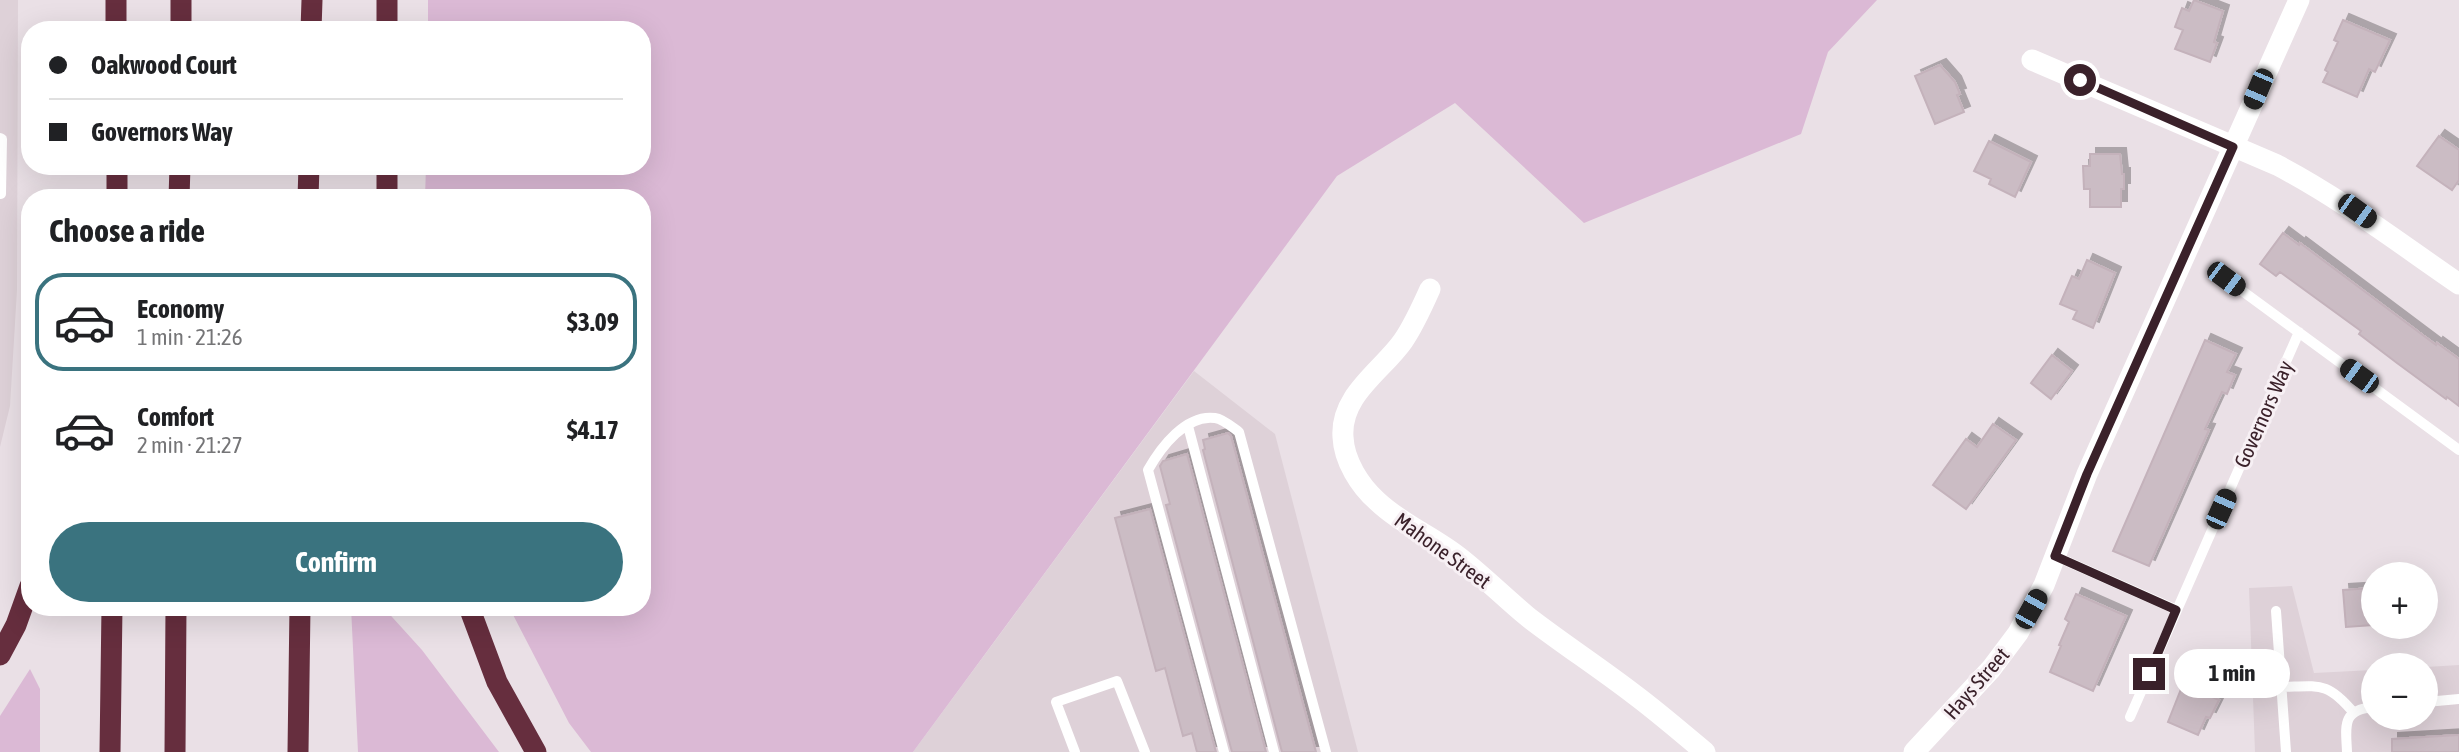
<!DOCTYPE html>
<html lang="en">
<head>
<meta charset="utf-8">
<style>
	:root { --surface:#fff; --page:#f2f2f2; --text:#202124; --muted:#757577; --line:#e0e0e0; --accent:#3a737f }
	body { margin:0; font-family:"Asap Condensed",sans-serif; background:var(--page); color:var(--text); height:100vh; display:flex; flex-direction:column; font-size:26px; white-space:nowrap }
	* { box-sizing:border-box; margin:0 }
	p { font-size:23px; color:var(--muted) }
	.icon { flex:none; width:38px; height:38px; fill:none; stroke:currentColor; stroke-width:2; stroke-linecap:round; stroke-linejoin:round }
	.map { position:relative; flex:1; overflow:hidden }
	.panel { position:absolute; left:21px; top:189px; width:630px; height:427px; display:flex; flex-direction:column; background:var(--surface); border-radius:28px; box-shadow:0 7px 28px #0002 }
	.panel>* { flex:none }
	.top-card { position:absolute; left:21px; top:21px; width:630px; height:154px; border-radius:28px; box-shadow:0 7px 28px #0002; display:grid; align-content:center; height:154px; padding:0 28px; background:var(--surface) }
	.buttons { position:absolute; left:2361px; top:562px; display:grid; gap:14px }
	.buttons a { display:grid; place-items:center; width:77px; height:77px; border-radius:50%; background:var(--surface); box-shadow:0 7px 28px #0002; font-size:35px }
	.end { position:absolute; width:32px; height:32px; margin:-16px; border:9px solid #3a212a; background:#fff; box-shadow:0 0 0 4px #fff }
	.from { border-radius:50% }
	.bubble { position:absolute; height:49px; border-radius:24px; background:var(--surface); box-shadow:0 7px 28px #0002; font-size:23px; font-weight:700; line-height:49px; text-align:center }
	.car { position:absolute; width:21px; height:42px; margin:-21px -10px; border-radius:9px; box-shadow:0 0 5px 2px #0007; background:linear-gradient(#222 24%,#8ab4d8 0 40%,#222 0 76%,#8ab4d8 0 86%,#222 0) }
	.top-card b { display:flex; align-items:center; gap:24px; height:66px; font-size:26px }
	.top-card b+b { border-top:2px solid var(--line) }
	.top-card i { width:18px; height:18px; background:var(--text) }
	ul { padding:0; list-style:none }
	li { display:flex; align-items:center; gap:21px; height:98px; margin:0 14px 10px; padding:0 14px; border:4px solid transparent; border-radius:28px }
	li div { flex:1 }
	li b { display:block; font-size:26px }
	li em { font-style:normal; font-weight:700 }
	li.on { border-color:var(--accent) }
	li>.icon { width:63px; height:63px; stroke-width:1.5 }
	h2 { padding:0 28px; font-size:32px; line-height:84px }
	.cta { display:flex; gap:14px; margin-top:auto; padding:14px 28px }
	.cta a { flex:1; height:80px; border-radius:42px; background:var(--accent); color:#fff; font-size:28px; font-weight:700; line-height:80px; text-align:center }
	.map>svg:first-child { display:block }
	.built { fill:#ded1d8 }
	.green { fill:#dbb9d5 }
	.building { fill:#cbbcc4; stroke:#c4b2bb; stroke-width:2; filter:url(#shadow) }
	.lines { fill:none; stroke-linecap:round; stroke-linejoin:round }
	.lane { stroke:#fff; stroke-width:10 }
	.street { stroke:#fff; stroke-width:21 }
	.highway { stroke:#662e3e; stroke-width:21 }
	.route { stroke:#3a212a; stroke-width:9 }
	.labels { text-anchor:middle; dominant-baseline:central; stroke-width:6; stroke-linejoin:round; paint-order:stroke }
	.street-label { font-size:21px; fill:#3a212a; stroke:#f7f0f4 }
</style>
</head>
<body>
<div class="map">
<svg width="2459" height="752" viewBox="0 0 2459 752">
	<defs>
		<filter id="shadow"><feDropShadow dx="6" dy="-6" stdDeviation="0" flood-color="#0004"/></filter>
	</defs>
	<rect width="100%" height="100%" fill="#eae0e6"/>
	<path class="built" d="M0,0H18L17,290L10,406L0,447Z
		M1194,371L1275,434L1358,752H913Z
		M2292,586L2314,673L2373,670V718H2426V667L2459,665V752H2255L2249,588Z"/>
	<path class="green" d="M428,0H1877L1828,52L1801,134L1584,223L1455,103L1337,176L913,752H591L569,723L509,607H642V198H425L426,166H642V30H428Z
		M351,607H383L422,650L499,752H358Z
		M30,669L40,689V752H0V716Z"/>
	<path class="building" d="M2194,0L2223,11L2214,42L2217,43L2210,62L2175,49L2183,30L2175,27L2182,8L2189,11Z
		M2343,20L2390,40L2375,72L2369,69L2357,97L2323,82L2328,72L2325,70L2338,42L2334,40Z
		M1940,65L1955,82L1960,94L1957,95L1964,112L1935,124L1915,76Z
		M2439,136L2459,150V180L2452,190L2417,166Z
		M1989,141L2031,162L2015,197L1989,184L1991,179L1974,171Z
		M2090,154H2120L2122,174H2124V189H2121V207H2090V189H2084L2083,166H2090Z
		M2283,233L2299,245L2300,243L2436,345L2437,343L2459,359V406L2447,397L2446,399L2397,363L2359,334L2361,331L2280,272L2276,276L2260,264Z
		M2087,260L2115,273L2093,328L2073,319L2077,311L2060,304L2072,276L2079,279Z
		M2205,340L2236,354L2227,372L2235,375L2227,394L2222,392L2205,429L2209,430L2149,566L2113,551Z
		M2052,355L2072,371L2051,399L2031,383Z
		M1993,424L2016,440L1966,509L1933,485L1966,439L1977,447Z
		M1228,433L1231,436L1316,752H1282L1203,450L1205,449L1203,440Z
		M1187,454L1266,752H1232L1166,505L1170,504L1160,466L1163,461Z
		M1150,509L1216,752H1197L1192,733L1183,736L1165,668L1156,671L1141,615L1115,518Z
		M2373,588V625L2346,627L2343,590Z
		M2076,594L2126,616L2093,691L2050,672L2061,646L2059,645L2069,622L2065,619Z
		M2183,684L2219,700L2210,718L2206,717L2198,735L2168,722Z
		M2459,735V752H2392V739Z"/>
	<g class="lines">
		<path class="lane" d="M0,138L2,139L1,194
			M2226,279L2459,450
			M1188,426L1274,752
			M2055,556L2177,610
			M2276,611L2286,752
			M2281,687C2320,686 2327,681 2354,713
			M2426,702L2459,699
			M2130,717L2299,332
			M1075,752L1056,702L1117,681L1145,752
			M1224,752L1148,470C1161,447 1186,414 1215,418C1223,419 1232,427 1239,432L1326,752
			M2347,752C2346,727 2341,710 2373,707"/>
		<path class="street" d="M2032,60L2277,165C2342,199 2399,243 2459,284
			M1430,289C1422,307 1414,325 1403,341C1382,371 1340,395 1343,437C1344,461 1360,486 1377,501C1401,524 1434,537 1460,558C1484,577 1505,598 1528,617C1563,644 1600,668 1635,695C1659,713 1682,733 1705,752
			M1914,752L1991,669L2018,633L2044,585L2087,474L2299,0"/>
		<path class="highway" d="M116,0V30
			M387,0V30
			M181,30V0
			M311,30L312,0
			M117,166V198
			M387,166V198
			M179,198L180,166
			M308,198L309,166
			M469,607L497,682L536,752
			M0,655L16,625L30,586
			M110,752L112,607
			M175,752L176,607
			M298,752L300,607"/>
	</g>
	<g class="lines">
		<path class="route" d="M2080,80L2233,147L2087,474L2055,556L2176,610L2149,674"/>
	</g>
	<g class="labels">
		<g class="street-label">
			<text transform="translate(2263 414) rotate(-66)">Governors Way</text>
			<text transform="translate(1443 550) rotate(36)">Mahone Street</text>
			<text transform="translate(1976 683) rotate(-49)">Hays Street</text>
		</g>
	</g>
</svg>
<div class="buttons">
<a>+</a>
<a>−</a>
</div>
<i class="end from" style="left:2080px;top:80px"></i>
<i class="end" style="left:2149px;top:674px"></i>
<div class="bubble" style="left:2174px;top:649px;width:116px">1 min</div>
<i class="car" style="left:2258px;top:89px;rotate:203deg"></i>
<i class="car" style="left:2357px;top:211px;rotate:126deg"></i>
<i class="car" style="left:2226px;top:279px;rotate:127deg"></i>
<i class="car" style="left:2359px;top:376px;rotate:306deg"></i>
<i class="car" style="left:2221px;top:509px;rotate:24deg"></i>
<i class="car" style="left:2031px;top:609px;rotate:29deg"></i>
<div class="top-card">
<b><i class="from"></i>Oakwood Court</b>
<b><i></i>Governors Way</b>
</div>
<section class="panel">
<h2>Choose a ride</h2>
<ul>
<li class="on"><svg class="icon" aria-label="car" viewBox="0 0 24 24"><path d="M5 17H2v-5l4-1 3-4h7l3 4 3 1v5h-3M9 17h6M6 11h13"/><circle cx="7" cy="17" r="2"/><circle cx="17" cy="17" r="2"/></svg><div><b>Economy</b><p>1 min · 21:26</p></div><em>$3.09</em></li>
<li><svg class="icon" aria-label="car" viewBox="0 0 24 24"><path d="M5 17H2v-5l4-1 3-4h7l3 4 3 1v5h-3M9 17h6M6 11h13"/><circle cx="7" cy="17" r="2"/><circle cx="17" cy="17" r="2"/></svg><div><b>Comfort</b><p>2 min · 21:27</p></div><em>$4.17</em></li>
</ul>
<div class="cta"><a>Confirm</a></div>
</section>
</div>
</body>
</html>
